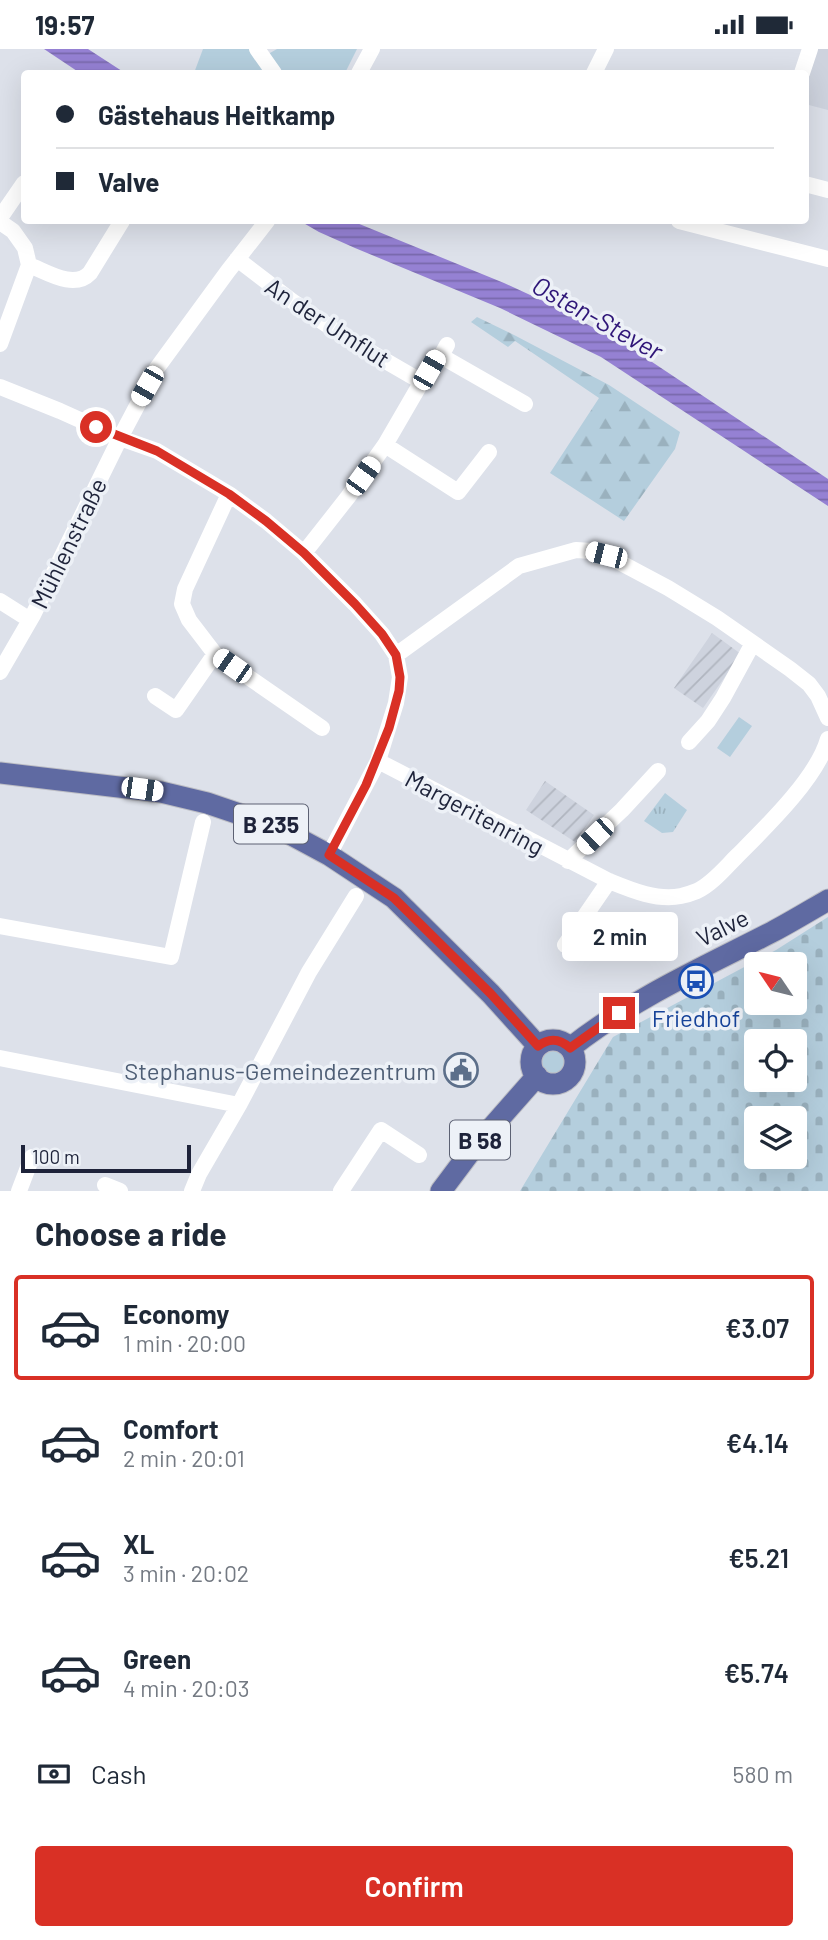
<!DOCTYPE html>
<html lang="en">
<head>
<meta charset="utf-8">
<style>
	:root { --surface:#fff; --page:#f2f2f3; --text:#1f2937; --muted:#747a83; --line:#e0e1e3; --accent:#d93025 }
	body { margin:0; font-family:Barlow,sans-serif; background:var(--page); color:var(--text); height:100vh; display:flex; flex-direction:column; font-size:26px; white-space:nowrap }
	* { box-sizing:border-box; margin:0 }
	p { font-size:23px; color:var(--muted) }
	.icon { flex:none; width:38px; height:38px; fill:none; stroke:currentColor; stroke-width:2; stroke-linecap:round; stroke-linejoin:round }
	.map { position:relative; height:1142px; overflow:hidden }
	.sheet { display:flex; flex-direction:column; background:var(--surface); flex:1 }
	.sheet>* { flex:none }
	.banner { position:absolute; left:21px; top:21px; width:788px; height:154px; border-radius:7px; box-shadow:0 7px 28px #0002; display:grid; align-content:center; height:154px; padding:0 35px; background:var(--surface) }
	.needle { width:46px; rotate:305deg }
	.fabs { position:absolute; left:744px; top:903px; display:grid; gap:14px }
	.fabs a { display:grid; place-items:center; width:63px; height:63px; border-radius:7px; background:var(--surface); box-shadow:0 7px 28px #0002; font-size:35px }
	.scale { position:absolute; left:21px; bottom:18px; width:170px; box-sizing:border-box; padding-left:7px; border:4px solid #1e233a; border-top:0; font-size:19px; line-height:24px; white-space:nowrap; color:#1e233a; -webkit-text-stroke:5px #edf1f7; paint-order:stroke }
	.end { position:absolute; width:32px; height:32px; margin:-16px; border:9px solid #d93025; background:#fff; box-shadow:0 0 0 4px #fff }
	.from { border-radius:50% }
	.bubble { position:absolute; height:49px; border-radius:7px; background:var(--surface); box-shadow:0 7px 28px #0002; font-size:23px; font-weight:600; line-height:49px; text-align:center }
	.car { position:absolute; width:21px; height:42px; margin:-21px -10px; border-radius:9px; box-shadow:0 0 5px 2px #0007; background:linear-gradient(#fff 24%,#345 0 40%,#fff 0 76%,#345 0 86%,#fff 0) }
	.banner b { display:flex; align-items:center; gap:24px; height:66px; font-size:26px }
	.banner b+b { border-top:2px solid var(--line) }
	.banner i { width:18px; height:18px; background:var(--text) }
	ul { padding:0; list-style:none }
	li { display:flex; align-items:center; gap:21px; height:105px; margin:0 14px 10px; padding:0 21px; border:4px solid transparent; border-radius:7px }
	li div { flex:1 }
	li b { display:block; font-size:26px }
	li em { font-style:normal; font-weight:600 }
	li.current { border-color:var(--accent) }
	li>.icon { width:63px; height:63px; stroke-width:1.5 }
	h2 { padding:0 35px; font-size:32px; line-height:84px }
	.pay { display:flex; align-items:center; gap:18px; height:77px; padding:0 35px; font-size:26px }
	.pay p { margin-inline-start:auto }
	.action { display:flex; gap:14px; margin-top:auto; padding:14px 35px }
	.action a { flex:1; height:80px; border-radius:7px; background:var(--accent); color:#fff; font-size:28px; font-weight:600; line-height:80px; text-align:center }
	.status { display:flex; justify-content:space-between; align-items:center; height:49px; padding:0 35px; background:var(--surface); direction:ltr }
	.status svg { height:19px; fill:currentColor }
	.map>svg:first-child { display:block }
	.built { fill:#ced3de }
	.industrial { fill:url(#industrial-furrows) }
	.green { fill:#b4cedd }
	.forest { fill:url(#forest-firs) }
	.cemetery { fill:url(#cemetery-stones); fill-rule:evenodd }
	.park { fill:url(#park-tufts) }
	.water { fill:url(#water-rules) }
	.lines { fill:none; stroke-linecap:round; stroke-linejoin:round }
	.major-casing { stroke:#bcbdc4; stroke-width:23 }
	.minor { stroke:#fff; stroke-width:16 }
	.major { stroke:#5f6aa2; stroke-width:21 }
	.route { stroke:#d93025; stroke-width:9 }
	.labels { text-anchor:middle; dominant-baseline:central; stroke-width:7; stroke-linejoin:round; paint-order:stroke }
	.shield { fill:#edf1f7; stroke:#5c6173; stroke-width:2 }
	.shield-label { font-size:23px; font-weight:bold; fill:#1e233a }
	.street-label { font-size:24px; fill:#1e233a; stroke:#edf1f7 }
	.transit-label { font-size:24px; fill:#164399; stroke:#edf1f7 }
	.service-label { font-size:24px; fill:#4e5e75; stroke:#edf1f7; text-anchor:end }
	.water-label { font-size:26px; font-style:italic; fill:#2f1678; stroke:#edf1f7 }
</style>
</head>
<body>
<div class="status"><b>19:57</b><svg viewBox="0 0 49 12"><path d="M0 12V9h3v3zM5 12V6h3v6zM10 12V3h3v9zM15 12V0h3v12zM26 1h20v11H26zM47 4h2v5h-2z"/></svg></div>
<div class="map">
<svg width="828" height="1142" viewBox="0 0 828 1142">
	<defs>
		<pattern id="industrial-furrows" width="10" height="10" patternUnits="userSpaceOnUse" patternTransform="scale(1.75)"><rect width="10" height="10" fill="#ced3de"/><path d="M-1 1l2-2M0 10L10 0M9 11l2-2" fill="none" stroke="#b0b5bf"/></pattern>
		<pattern id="forest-firs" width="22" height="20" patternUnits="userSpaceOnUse" patternTransform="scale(1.75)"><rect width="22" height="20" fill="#b4cedd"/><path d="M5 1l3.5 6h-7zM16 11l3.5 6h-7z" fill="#9ab1be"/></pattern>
		<pattern id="cemetery-stones" width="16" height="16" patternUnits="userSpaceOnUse" patternTransform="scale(1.75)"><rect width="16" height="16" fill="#b4cedd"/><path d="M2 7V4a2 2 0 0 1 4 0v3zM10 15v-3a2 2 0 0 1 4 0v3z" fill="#9ab1be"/></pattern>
		<pattern id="park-tufts" width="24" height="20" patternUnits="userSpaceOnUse" patternTransform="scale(1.75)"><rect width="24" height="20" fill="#b4cedd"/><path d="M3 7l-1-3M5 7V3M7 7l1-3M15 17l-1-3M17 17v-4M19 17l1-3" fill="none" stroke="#9ab1be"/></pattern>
		<pattern id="water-rules" width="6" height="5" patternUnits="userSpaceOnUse" patternTransform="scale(1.75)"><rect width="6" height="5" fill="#9581d3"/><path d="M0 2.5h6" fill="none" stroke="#7969ac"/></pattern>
	</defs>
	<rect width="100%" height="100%" fill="#dde1ea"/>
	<path class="built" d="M817,0H828V61L805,55V38Z"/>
	<path class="industrial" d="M712,584L741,605L703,659L674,639Z
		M545,732L594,766L575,793L526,761Z"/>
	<path class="green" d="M203,0H258L263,8L277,0H357L345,24H194Z
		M739,668L752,677L730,708L717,699Z
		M538 1012a14 14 0 1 1 28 0a14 14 0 1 1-28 0Z"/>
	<path class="forest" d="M477,268L516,287L609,336L680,383L675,400L624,472L550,424L599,349L515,292L508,298L471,273Z"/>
	<path class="cemetery" d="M828,868V1142H520L613,988L776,901ZM756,915H794V954H756ZM756,992H794V1031H756ZM756,1069H794V1108H756Z"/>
	<path class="park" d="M665,744L687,761L673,783L662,784L644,772Z"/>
	<path class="water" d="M44,0H88L125,24H80Z
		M300,172H352L504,234L554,257L634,301L828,430V457L601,308L500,259L355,199L319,183Z"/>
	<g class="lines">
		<g class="major-casing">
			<path id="major" d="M0,724L161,743L207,754L275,777L329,806L394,849L491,945L538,997
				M531 1013a22 22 0 1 1 44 0a22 22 0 1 1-44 0Z
				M570,999C632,950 702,919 772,883C791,873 809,862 828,851
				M441,1142L471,1102L537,1027"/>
		</g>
		<path class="minor" d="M257,0L274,24
			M359,24L372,0
			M594,24L606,0
			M802,24L810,0
			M805,135L828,141
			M0,169L24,134
			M679,172L828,210
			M0,173L13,182L25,199L29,216L0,295
			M237,210L292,252L346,289L422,333
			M29,216C47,223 74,241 90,224L122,172
			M441,307L525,355
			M0,338L60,362L120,389L157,402L229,445L266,472L304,504L355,555L382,585L396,606L400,628L396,654L378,712L329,806
			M385,396L458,443L489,403
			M229,445L185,540L182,555L189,571L215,605L322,679
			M304,504L348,448L385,396L436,308L441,307L447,296
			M0,552L30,571
			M396,606L519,517L576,501L591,502L606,506L668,539L717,569L790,620L809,635L818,647L828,669
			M0,623L33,566L120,389L157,319L228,222L267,172
			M155,647L176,661L215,605
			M689,693L708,672L723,649L753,594
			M378,712L609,832C631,841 657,852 681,847C686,846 692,844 697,842C712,835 725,819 737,807C766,778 817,729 828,690
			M568,812L622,761L658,722
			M0,877L171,908L203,773
			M565,896L609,832
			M0,1009L239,1056
			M105,1136L120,1142
			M19,1142L32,1108
			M192,1142L199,1125L239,1056L309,923L356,847
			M341,1142L381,1081L419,1106"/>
		<use href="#major" class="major"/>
	</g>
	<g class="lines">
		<path class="route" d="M96,378L157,402L229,445L266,472L304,504L355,555L382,585L396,606L400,628L399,642L389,679L366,736L329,806L394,849L491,945L538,997C549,989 559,989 570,999L619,964"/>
	</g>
	<defs>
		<g id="bus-ring" transform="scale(1.75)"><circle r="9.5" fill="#edf1f7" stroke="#1a4fb4" stroke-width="1.5"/><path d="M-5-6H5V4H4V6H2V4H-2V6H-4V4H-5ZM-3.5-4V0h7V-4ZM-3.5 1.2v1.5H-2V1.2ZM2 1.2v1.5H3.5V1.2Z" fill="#1a4fb4"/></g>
		<g id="civic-ring" transform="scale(1.75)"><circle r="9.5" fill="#edf1f7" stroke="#5c6f8a" stroke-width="1.5"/><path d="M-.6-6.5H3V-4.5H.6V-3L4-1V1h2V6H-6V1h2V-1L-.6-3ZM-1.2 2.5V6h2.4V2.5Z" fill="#5c6f8a"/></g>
	</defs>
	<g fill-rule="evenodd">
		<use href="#bus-ring" x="696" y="932"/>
		<use href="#civic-ring" x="461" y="1021"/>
	</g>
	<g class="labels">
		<g class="shield">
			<rect x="234" y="755.5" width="74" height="39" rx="5"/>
			<rect x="450" y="1071.5" width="60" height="39" rx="5"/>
		</g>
		<g class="shield-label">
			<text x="271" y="775">B 235</text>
			<text x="480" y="1091">B 58</text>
		</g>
		<g class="street-label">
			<text transform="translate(328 273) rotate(33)">An der Umflut</text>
			<text transform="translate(68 494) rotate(-64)">Mühlenstraße</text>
			<text transform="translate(475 763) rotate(28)">Margeritenring</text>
			<text transform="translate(722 878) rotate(-26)">Valve</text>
		</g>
		<g class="transit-label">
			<text x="696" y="968">Friedhof</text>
		</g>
		<g class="service-label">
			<text x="436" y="1021">Stephanus-Gemeindezentrum</text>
		</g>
		<g class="water-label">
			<text transform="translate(598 268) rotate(29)">Osten-Stever</text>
		</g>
	</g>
</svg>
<div class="fabs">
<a><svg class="needle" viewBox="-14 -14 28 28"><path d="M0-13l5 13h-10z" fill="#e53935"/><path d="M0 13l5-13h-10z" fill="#747a83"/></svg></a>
<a><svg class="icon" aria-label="locate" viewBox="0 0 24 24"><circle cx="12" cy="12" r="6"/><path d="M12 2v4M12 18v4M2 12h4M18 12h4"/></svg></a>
<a><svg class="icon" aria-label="layers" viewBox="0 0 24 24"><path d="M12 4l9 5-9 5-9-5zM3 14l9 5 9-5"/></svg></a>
</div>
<div class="scale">100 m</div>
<i class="end from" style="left:96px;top:378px"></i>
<i class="end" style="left:619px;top:964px"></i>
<div class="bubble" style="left:562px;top:863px;width:116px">2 min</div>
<i class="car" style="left:429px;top:321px;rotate:30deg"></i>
<i class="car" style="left:147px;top:337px;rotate:210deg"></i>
<i class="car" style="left:363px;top:427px;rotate:36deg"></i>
<i class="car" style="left:606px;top:506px;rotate:284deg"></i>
<i class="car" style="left:232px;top:617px;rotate:305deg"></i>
<i class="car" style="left:142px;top:740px;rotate:98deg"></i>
<i class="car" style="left:595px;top:787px;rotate:226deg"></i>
<div class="banner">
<b><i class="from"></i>Gästehaus Heitkamp</b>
<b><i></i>Valve</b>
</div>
</div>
<section class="sheet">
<h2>Choose a ride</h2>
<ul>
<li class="current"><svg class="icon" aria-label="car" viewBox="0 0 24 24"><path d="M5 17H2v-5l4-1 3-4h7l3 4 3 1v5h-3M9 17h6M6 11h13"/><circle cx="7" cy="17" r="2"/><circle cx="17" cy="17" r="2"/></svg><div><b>Economy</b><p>1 min · 20:00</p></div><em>€3.07</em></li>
<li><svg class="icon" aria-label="car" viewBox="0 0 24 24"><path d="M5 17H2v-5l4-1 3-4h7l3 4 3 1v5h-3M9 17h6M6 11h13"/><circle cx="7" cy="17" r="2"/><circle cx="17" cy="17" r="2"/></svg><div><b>Comfort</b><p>2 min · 20:01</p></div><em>€4.14</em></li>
<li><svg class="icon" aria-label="car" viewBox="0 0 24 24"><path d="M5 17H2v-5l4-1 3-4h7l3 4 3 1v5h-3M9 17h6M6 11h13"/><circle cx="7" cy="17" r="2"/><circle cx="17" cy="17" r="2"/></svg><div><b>XL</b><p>3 min · 20:02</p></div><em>€5.21</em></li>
<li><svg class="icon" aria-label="car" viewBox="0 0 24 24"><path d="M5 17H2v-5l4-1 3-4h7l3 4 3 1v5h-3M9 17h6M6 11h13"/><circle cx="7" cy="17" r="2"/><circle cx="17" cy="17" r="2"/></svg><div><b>Green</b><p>4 min · 20:03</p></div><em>€5.74</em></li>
</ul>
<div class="pay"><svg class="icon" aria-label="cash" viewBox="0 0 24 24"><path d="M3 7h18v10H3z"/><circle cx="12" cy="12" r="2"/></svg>Cash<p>580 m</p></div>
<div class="action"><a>Confirm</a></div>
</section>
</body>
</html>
